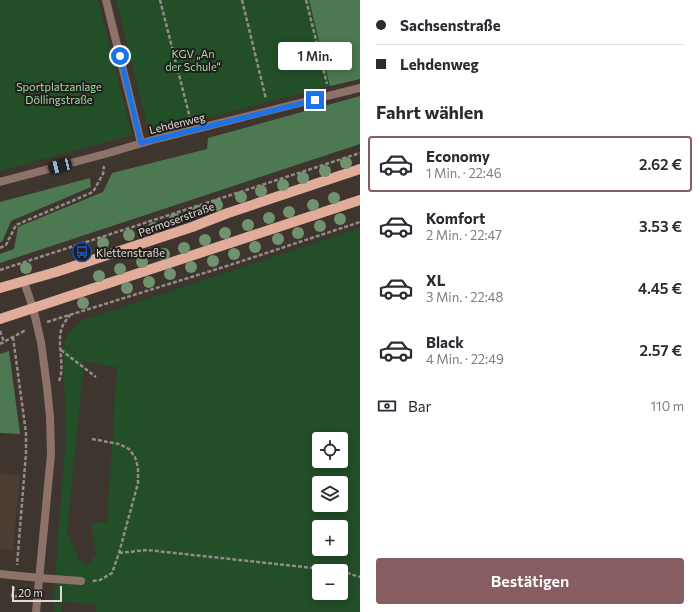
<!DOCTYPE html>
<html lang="de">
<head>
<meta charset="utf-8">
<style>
	:root { --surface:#fff; --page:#f7f7f7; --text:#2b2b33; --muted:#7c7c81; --line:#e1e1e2; --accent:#865d60 }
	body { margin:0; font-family:Commissioner,sans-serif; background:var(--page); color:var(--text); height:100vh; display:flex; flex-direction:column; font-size:15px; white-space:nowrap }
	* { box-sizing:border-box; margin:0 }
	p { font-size:13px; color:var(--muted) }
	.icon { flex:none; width:22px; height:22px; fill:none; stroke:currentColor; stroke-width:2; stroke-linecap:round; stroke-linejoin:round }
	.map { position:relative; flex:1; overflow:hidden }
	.panel { display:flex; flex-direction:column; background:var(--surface); width:340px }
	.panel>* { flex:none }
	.hud { display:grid; align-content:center; height:88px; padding:0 16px; background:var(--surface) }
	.tools { position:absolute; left:312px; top:432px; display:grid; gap:8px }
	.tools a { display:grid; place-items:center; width:36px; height:36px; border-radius:4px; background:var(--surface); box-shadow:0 2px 10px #0003; font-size:20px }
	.scale { position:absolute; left:12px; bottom:10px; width:50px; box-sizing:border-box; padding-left:4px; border:2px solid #e0dad6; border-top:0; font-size:11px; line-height:14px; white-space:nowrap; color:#e0dad6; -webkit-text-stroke:3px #211e1b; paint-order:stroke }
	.end { position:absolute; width:18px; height:18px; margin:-9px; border:5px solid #1a73e8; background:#fff; box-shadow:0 0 0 2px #fff }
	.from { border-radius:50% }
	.bubble { position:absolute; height:28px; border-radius:4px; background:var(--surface); box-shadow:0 2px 10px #0003; font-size:13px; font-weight:600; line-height:28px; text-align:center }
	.car { position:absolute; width:12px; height:24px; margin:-12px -6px; border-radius:5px; box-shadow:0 0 3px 1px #0007; background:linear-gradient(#222 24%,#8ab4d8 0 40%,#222 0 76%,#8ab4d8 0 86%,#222 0) }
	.hud b { display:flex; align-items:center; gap:14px; height:38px; font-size:15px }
	.hud b+b { border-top:1px solid var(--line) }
	.hud i { width:10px; height:10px; background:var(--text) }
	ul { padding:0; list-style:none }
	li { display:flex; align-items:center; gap:12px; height:56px; margin:0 8px 6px; padding:0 8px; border:2px solid transparent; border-radius:4px }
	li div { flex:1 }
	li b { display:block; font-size:15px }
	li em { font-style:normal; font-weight:600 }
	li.selected { border-color:var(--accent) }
	li>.icon { width:36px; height:36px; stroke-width:1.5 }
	h2 { padding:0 16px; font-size:18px; line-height:48px }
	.pay { display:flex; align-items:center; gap:10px; height:44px; padding:0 16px; font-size:15px }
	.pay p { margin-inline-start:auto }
	.button { display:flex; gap:8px; margin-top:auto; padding:8px 16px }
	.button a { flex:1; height:46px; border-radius:4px; background:var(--accent); color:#fff; font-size:16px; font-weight:600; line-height:46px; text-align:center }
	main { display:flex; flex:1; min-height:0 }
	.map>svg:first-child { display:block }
	.built { fill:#4b3d32 }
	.green { fill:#224e28; fill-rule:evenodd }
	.forest { fill:#4c7951 }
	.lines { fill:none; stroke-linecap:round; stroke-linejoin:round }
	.path { stroke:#928b86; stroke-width:2.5; stroke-dasharray:4 2; stroke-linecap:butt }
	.lane { stroke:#8d726a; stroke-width:8 }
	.street { stroke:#8d726a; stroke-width:8 }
	.primary { stroke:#e1ac9a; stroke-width:10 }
	.tree { fill:#71926e }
	.route { stroke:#1a73e8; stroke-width:5 }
	.labels { text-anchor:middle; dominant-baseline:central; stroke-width:4; stroke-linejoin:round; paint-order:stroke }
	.park-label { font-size:11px; fill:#9bdfa2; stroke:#211e1b }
	.street-label { font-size:11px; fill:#e0dad6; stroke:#211e1b }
	.poi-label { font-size:11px; fill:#e0dad6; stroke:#211e1b; text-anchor:start }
</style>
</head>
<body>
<main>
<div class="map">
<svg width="360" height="612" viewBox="0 0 360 612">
	<rect width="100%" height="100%" fill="#3e352f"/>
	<path class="built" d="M0,474L20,475L13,550L0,549Z"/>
	<path class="green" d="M0,0H98L132,135L0,171Z
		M116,0H360V78L149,133Z
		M360,228V612H95L96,605L54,601L58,537L66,433L63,345L84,361L67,532L79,560L88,565L96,554L91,523L107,522L117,367L86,362L63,344L70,331L81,321ZM319,439H341V461H319ZM319,483H341V505H319ZM319,527H341V549H319ZM319,571H341V593H319Z
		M55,603H62L61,612H54Z"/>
	<path class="forest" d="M309,0H360V79L330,86Z
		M360,96V144L0,263V254L14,249L18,227L103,192L112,173L207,149L208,138Z
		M90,178L91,187L11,221L2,242H0V202Z
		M9,351L20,434L0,433V354Z"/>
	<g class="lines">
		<path class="path" d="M160,0L190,118
			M242,0L266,99
			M306,0L327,84
			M0,248L6,245L16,225L93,192L103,174L104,166
			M0,270L360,153
			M47,322L230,265L360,222
			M0,331L4,342
			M13,337L26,433V453L17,565
			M0,344L26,330
			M61,350L96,377
			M59,381C66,365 55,341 63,325C65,321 68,318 71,314
			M92,439L119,444L129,449L135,457L138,468V483L119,553L112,573L100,580L92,581
			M119,553L147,550L341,571
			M341,571L360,577
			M14,587L12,596L25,597"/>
		<path class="lane" d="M40,578L81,581"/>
		<path class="street" d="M106,0L141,143
			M0,182L105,154L156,139L360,88
			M24,282L33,308L41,342L47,387L50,417L51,454L36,612
			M0,574L40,578"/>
		<path class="primary" d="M0,288L56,272L192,227L228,213L360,169
			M0,319L360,200"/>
	</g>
	<g class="tree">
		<circle cx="346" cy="163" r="6"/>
		<circle cx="325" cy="171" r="6"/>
		<circle cx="303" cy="178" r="6"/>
		<circle cx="283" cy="185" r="6"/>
		<circle cx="261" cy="191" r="6"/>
		<circle cx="241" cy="197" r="6"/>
		<circle cx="334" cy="198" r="6"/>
		<circle cx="217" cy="205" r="6"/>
		<circle cx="313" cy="205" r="6"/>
		<circle cx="198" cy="211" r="6"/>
		<circle cx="289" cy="212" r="6"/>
		<circle cx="269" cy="218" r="6"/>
		<circle cx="175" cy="219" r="6"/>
		<circle cx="340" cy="219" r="6"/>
		<circle cx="248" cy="225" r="6"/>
		<circle cx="320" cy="226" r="6"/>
		<circle cx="154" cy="228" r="6"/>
		<circle cx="225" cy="233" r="6"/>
		<circle cx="298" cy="233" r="6"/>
		<circle cx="129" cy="235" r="6"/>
		<circle cx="278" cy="239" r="6"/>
		<circle cx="205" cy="240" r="6"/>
		<circle cx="103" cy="243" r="6"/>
		<circle cx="255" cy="247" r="6"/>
		<circle cx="184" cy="248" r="6"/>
		<circle cx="164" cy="254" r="6"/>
		<circle cx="234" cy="254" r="6"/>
		<circle cx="213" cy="261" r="6"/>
		<circle cx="142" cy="262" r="6"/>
		<circle cx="191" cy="267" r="6"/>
		<circle cx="26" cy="268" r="6"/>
		<circle cx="120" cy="269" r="6"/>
		<circle cx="170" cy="274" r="6"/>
		<circle cx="99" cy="276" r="6"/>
		<circle cx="149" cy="282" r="6"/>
		<circle cx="127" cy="288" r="6"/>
		<circle cx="83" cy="303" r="6"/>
	</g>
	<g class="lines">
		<path class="route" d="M120,56L141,143L315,100"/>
	</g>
	<defs>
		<g id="bus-ring" transform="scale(1)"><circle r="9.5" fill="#211e1b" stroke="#1a4fb4" stroke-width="1.5"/><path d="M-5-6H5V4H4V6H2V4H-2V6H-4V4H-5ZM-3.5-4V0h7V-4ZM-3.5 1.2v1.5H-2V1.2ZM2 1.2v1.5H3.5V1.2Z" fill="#1a4fb4"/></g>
	</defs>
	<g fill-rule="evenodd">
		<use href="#bus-ring" x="82" y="252"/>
	</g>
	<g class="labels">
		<g class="park-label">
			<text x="193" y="53">KGV „An<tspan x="193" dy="13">der Schule“</tspan></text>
			<text x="59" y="86">Sportplatzanlage<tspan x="59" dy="13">Döllingstraße</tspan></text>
		</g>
		<g class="street-label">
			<text transform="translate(177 123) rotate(-14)">Lehdenweg</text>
			<text transform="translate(176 219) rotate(-20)">Permoserstraße</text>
		</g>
		<g class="poi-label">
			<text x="96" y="252">Klettenstraße</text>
		</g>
	</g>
</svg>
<div class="tools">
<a><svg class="icon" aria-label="locate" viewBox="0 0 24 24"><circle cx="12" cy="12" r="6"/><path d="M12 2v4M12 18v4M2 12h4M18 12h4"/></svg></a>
<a><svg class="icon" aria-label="layers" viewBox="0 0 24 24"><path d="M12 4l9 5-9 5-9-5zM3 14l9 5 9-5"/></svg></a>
<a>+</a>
<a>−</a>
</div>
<div class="scale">20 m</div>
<i class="end from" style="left:120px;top:56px"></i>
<i class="end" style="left:315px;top:100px"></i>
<div class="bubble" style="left:278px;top:42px;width:74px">1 Min.</div>
<i class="car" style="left:60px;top:166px;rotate:256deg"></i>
</div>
<section class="panel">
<div class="hud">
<b><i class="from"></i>Sachsenstraße</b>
<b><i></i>Lehdenweg</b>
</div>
<h2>Fahrt wählen</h2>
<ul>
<li class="selected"><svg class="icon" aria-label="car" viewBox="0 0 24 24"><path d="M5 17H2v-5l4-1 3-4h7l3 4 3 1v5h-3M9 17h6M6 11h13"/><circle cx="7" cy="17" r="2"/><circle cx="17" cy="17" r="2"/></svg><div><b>Economy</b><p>1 Min. · 22:46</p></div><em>2.62 €</em></li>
<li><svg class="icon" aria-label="car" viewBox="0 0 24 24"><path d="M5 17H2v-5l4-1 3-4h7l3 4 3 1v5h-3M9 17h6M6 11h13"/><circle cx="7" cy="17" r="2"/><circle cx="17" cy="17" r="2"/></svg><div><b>Komfort</b><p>2 Min. · 22:47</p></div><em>3.53 €</em></li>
<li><svg class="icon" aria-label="car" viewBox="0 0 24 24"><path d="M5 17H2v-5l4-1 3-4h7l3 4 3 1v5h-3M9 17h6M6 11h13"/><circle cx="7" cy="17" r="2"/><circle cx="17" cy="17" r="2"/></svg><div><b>XL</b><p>3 Min. · 22:48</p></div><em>4.45 €</em></li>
<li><svg class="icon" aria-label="car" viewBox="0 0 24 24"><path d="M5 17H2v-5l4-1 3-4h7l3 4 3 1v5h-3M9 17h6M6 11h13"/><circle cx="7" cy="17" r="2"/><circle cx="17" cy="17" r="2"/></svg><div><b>Black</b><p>4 Min. · 22:49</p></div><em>2.57 €</em></li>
</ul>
<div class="pay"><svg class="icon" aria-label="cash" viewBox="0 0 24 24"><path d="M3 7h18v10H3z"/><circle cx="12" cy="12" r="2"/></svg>Bar<p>110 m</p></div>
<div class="button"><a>Bestätigen</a></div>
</section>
</main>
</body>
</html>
